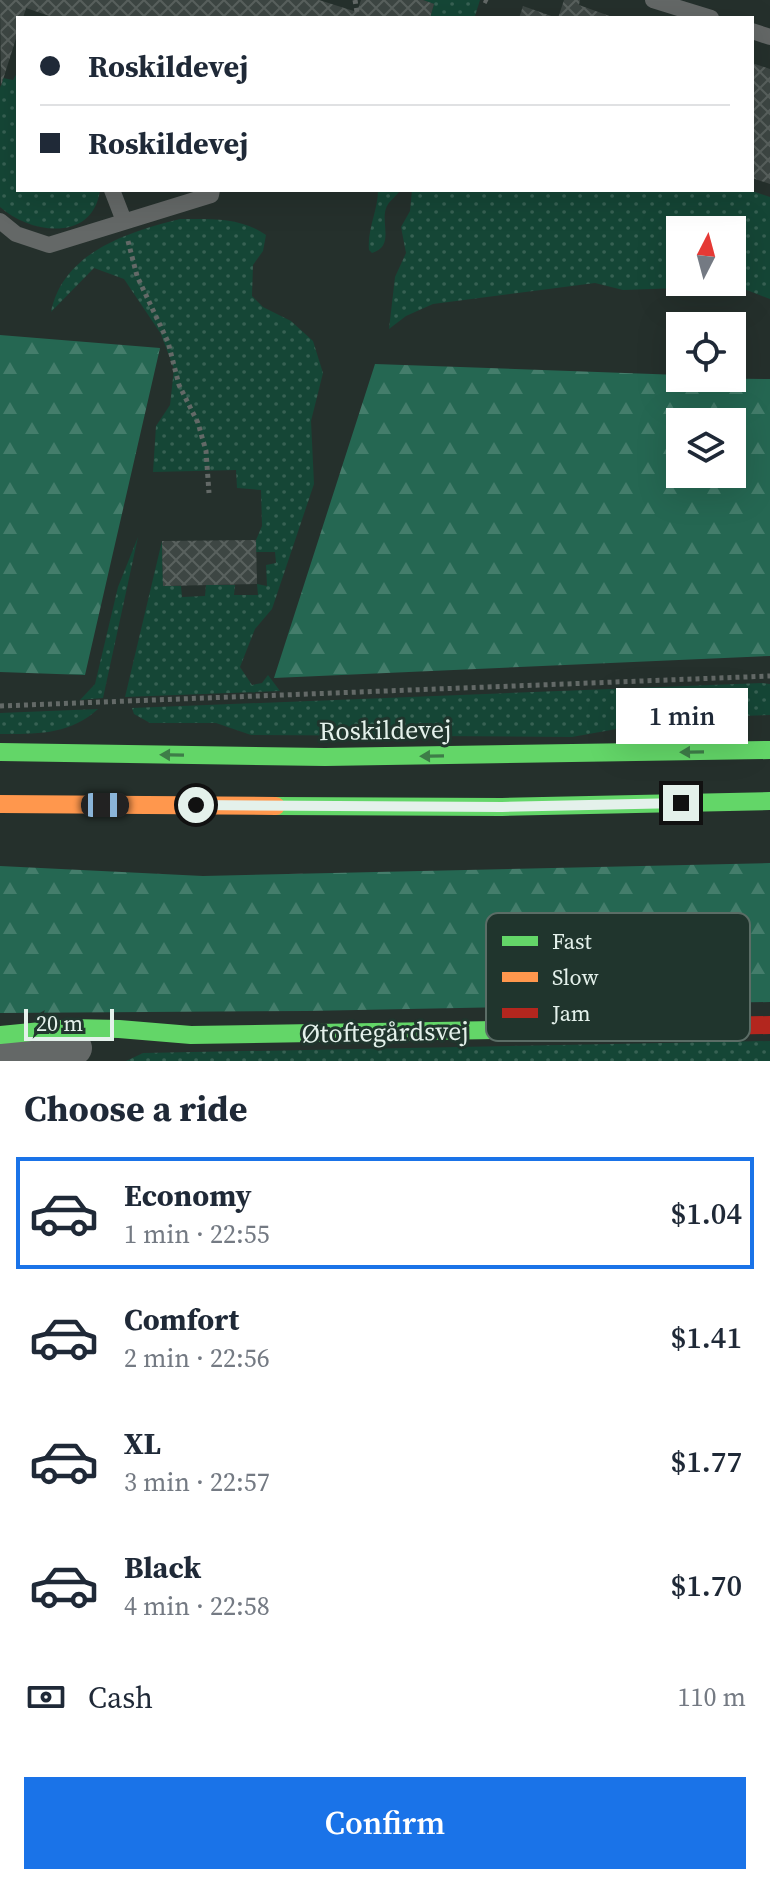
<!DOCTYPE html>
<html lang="en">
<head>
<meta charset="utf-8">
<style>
	:root { --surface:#fff; --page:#f2f2f3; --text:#1f2937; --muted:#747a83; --line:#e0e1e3; --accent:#1a73e8 }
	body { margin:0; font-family:"Source Serif 4",serif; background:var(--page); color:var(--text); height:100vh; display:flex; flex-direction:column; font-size:30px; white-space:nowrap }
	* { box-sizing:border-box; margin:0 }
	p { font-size:26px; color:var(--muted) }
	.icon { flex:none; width:44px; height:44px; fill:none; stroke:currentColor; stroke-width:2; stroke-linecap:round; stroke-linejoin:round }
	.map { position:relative; height:1061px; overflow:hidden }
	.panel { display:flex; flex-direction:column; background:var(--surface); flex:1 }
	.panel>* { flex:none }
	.top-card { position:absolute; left:16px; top:16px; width:738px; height:176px; border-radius:0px; box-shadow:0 8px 32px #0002; display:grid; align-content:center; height:176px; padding:0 24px; background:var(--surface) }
	.needle { width:52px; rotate:6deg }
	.fabs { position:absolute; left:666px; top:216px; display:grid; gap:16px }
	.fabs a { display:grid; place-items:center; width:80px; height:80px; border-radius:0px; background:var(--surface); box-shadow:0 8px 32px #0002; font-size:40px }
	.scale { position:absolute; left:24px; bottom:20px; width:90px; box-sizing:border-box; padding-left:8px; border:4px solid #e4f1eb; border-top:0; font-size:22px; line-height:28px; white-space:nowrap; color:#e4f1eb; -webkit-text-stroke:6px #20352d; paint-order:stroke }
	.end { position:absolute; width:36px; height:36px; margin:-18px; border:10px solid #e4f1eb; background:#111; box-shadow:0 0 0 4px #111 }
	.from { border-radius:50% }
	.bubble { position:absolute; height:56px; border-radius:0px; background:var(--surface); box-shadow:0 8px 32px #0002; font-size:26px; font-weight:600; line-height:56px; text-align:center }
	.car { position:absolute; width:24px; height:48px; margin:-24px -12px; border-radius:10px; box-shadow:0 0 6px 2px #0007; background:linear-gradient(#222 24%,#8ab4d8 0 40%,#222 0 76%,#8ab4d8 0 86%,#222 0) }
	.top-card b { display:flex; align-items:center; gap:28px; height:76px; font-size:30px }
	.top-card b+b { border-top:2px solid var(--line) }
	.top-card i { width:20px; height:20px; background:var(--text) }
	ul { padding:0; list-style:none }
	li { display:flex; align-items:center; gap:24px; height:112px; margin:0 16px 12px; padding:0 8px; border:4px solid transparent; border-radius:0px }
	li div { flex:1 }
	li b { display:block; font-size:30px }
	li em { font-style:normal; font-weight:600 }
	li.current { border-color:var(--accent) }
	li>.icon { width:72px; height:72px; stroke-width:1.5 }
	h2 { padding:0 24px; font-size:36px; line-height:96px }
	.pay { display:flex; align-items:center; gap:20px; height:88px; padding:0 24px; font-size:30px }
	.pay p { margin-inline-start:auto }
	.action { display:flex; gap:16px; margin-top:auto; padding:16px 24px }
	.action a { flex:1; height:92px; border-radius:0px; background:var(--accent); color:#fff; font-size:32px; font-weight:600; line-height:92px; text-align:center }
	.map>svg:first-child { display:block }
	.grass { fill:url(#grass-dots); fill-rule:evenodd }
	.forest { fill:url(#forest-firs); fill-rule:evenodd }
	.building { fill:url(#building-cross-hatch) }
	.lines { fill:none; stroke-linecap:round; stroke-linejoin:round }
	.path { stroke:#636967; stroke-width:5; stroke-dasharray:4 4; stroke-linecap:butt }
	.lane { stroke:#646867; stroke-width:16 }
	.street { stroke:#646867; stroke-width:34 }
	.fast { stroke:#63d668; stroke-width:18 }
	.slow { stroke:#ff974d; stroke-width:18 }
	.jam { stroke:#b3261e; stroke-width:18 }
	.oneway { fill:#3e7d48 }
	.route { stroke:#e4f1eb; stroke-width:10 }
	.labels { text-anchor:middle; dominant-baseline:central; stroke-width:6; stroke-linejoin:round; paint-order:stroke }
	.street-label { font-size:26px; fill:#e4f1eb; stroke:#20352d }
	.key { fill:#20352d; stroke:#5b6d66; stroke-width:2 }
	.key-label { font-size:22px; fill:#e4f1eb }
</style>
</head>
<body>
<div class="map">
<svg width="770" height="1061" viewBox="0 0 770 1061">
	<defs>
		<pattern id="grass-dots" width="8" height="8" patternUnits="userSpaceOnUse" patternTransform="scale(2)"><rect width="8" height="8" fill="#154636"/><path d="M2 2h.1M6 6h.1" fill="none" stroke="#376153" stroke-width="1.8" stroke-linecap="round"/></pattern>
		<pattern id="forest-firs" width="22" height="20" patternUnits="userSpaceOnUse" patternTransform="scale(2)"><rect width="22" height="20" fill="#256752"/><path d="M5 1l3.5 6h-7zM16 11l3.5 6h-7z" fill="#447d6b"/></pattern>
		<pattern id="building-cross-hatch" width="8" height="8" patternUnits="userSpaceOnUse" patternTransform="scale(2)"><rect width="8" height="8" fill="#3d4643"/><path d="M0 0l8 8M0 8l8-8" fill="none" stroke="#59615e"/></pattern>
	</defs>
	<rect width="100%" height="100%" fill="#25302c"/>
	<path class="grass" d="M423,0H480L475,16L479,18H430L434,4Z
		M18,71V190H100C93,243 30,234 0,207V88L3,78L13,80Z
		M378,190H400C397,196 390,200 387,206C379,221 396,246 372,253L369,250C367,229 378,211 378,190Z
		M412,190H749L770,197V299L744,289L701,296L681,288L623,290L595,283L433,304L406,316L389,329L395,277L406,253L401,227L410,211ZM680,230H732V282H680Z
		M180,219C210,219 241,217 266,235L263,251L253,265L252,296L263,307L291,321L313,341L323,373L311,421L314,484L272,609L255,629L240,667L252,685L262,683L268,675L280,691L125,697L162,541L163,586H181L182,597L205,596L206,585H235L234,595H258L257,584L267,586L266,565L276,563L275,552H256V540L262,526L261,490L237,488L236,470L153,472L156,426L170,405L174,369L161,334L124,279L94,268L51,312C63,252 128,232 180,219Z
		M138,537L103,698L80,700L95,684L118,587Z
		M762,683L770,684V715L678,718L572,737L251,735L216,723H150L134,714L132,708Z
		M98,709C70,735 36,734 0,734V713Z
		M770,1041V1061H126L143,1053Z"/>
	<path class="forest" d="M0,335L160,348L85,675L0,672Z
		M375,364L680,375V378L770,379V656L274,678ZM680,422H732V474H680Z
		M770,863V1002L307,1011L0,1013V866L203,876Z"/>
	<path class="building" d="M0,0H319L357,12L361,0H423L434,4L430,18H55L26,8L23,18H18V32L1,86Z
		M564,0H580L579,5L615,18H558Z
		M523,6L557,18H519Z
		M752,63L770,69V184L752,178Z
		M256,540L257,584L163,586L162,541Z"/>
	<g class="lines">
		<path class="path" d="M355,0L357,12
			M484,0L490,3
			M128,241L137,276L168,342L179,385L198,423L206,451L209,493
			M0,706L770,676"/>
		<path class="lane" d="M653,0L711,18
			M752,31L770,37
			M112,190L124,221
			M0,221L16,234L49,245L211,195L212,190"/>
		<path class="street" d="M0,1059L75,1048"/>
		<path class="fast" d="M0,752L325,757L770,750
			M276,806L502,807L770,801
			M0,1035L72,1028L119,1029L191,1035L555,1029"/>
		<path class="slow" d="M0,804L276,806"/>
		<path class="jam" d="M555,1029L770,1025"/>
	</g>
	<defs><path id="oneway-solid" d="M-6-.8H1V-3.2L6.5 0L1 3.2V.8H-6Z" transform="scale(2)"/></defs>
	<g class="oneway">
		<use href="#oneway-solid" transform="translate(692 752) rotate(179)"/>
		<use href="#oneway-solid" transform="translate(172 755) rotate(-179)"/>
		<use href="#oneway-solid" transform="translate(432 756) rotate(179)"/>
	</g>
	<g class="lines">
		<path class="route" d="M196,805L502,807L681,803"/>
	</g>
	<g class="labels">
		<g class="street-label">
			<text transform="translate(385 730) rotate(-1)">Roskildevej</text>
			<text transform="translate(385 1032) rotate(-1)">Øtoftegårdsvej</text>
		</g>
	</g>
	<rect x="486" y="913" width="264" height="128" rx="12" class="key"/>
	<rect x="502" y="936" width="36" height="10" fill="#63d668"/>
	<rect x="502" y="972" width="36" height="10" fill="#ff974d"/>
	<rect x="502" y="1008" width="36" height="10" fill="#b3261e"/>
	<g class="key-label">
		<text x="552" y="949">Fast</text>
		<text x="552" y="985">Slow</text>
		<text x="552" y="1021">Jam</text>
	</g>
</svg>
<div class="fabs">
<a><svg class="needle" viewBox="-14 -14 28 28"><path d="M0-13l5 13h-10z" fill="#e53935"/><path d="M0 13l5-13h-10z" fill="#747a83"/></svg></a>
<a><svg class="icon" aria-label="locate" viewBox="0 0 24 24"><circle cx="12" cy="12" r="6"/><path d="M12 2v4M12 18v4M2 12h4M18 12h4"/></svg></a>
<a><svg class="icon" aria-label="layers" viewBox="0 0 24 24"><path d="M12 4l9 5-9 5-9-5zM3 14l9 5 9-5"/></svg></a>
</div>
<div class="scale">20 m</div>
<i class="end from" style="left:196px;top:805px"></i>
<i class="end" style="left:681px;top:803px"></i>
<div class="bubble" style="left:616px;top:688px;width:132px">1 min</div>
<i class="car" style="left:105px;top:805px;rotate:90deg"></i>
<div class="top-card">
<b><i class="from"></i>Roskildevej</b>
<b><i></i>Roskildevej</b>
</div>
</div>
<section class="panel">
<h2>Choose a ride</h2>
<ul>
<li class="current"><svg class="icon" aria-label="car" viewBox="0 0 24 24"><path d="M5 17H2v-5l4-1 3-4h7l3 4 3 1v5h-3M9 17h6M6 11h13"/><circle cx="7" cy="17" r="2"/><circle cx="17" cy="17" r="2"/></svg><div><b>Economy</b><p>1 min · 22:55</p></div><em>$1.04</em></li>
<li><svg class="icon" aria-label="car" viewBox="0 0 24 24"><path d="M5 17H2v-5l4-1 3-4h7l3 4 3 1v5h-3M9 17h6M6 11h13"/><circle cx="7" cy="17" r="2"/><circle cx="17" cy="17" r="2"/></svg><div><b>Comfort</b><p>2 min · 22:56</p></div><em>$1.41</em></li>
<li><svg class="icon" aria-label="car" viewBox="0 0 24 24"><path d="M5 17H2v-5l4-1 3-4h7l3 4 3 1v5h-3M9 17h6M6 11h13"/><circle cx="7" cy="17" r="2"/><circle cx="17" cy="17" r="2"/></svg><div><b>XL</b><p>3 min · 22:57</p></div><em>$1.77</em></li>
<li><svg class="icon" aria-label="car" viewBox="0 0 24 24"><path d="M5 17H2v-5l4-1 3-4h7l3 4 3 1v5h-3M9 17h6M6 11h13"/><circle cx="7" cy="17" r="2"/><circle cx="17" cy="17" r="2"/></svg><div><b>Black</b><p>4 min · 22:58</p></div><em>$1.70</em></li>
</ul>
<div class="pay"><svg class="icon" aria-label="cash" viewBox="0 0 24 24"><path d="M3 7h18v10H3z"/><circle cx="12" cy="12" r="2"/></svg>Cash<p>110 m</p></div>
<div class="action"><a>Confirm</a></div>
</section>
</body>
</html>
